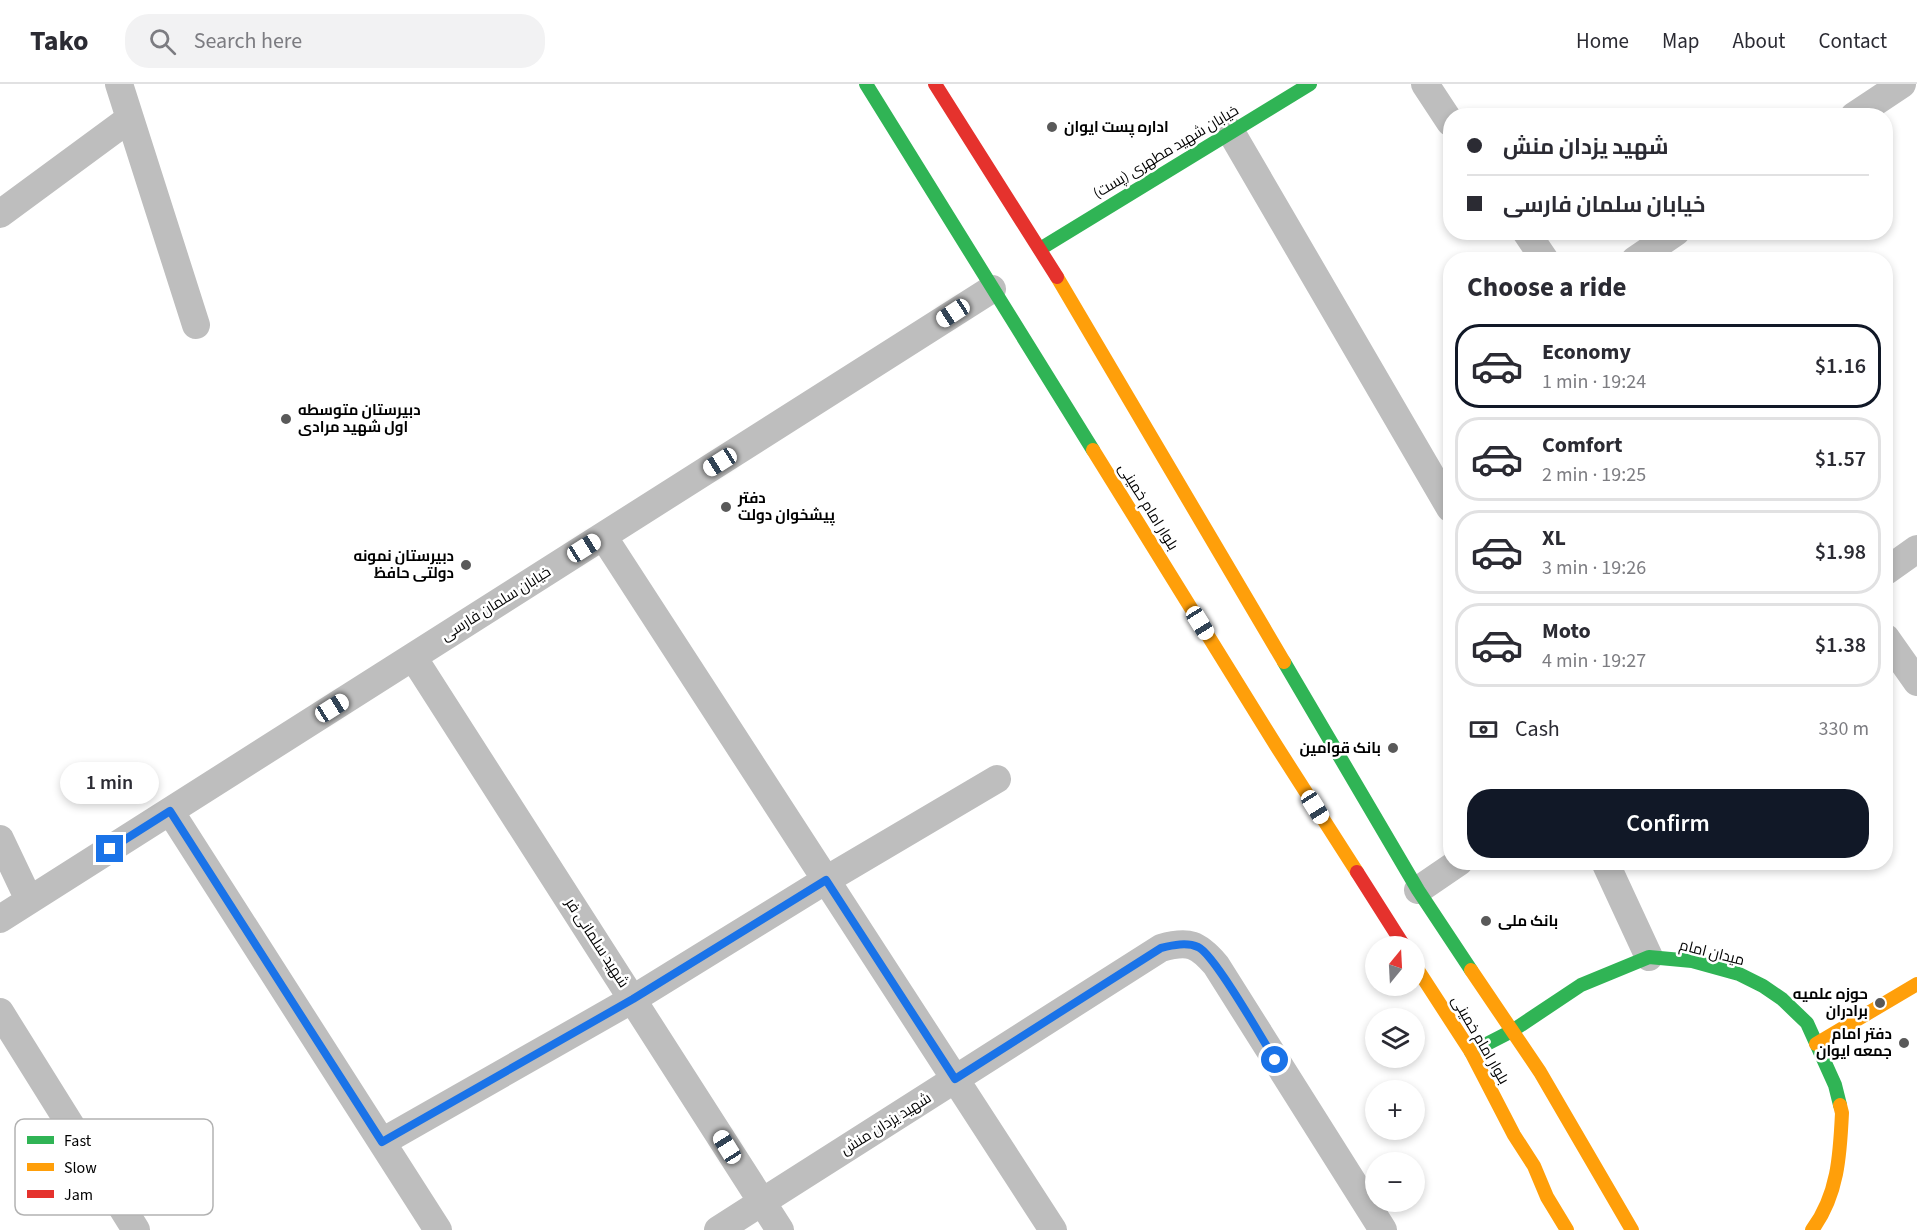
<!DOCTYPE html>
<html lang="en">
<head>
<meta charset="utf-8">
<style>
	:root { --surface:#fff; --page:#f2f2f3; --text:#2b2b33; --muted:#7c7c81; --line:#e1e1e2; --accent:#111827 }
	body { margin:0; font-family:"Source Sans 3",Cairo,sans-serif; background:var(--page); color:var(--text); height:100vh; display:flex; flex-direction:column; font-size:22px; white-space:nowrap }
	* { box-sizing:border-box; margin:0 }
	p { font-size:20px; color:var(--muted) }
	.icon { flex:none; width:33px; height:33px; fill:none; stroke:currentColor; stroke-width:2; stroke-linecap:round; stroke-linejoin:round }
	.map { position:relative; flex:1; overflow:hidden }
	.panel { position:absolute; left:1443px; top:168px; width:450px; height:618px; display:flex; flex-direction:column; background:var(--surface); border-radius:24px; box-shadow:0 3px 9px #0003 }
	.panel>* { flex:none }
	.hud { position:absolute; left:1443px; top:24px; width:450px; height:132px; border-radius:24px; box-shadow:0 3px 9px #0003; display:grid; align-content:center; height:132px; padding:0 24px; background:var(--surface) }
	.needle { width:39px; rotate:18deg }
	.controls { position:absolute; left:1365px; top:852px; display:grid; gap:12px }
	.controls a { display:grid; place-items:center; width:60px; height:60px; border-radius:50%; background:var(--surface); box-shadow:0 3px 9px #0003; font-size:30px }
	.end { position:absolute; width:27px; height:27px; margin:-14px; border:8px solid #1a73e8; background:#fff; box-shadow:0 0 0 3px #fff }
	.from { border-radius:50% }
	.bubble { position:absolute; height:42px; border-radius:21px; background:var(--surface); box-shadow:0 3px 9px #0003; font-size:20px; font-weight:600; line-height:42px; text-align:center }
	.car { position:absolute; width:18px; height:36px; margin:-18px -9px; border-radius:8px; box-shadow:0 0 4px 2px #0007; background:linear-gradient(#fff 24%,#345 0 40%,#fff 0 76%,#345 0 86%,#fff 0) }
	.hud b { display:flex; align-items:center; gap:21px; height:57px; font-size:22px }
	.hud b+b { border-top:2px solid var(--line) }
	.hud i { width:15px; height:15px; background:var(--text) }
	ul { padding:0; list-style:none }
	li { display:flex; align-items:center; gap:18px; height:84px; margin:0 12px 9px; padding:0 12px; border:3px solid var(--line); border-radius:24px }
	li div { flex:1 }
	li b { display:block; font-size:22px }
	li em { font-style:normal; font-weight:600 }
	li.active { border-color:var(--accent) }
	li>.icon { width:54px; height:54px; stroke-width:1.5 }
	h2 { padding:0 24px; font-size:27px; line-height:72px }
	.pay { display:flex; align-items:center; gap:15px; height:66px; padding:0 24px; font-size:22px }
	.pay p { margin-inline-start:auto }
	.button { display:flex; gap:12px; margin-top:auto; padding:12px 24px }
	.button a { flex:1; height:69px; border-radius:24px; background:var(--accent); color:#fff; font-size:24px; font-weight:600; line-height:69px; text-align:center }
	header { display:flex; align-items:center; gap:36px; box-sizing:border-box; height:84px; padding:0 30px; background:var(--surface); border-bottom:2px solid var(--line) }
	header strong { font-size:28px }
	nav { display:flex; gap:33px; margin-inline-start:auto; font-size:21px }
	.search { width:420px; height:54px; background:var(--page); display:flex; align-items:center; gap:15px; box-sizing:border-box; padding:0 21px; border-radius:24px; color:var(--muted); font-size:22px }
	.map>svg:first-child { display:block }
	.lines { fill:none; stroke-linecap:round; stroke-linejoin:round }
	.street { stroke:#bebebe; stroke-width:28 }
	.fast { stroke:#30b455; stroke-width:14 }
	.slow { stroke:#ff9f0a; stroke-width:14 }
	.jam { stroke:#e5322d; stroke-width:14 }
	.route { stroke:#1a73e8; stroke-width:8 }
	.poi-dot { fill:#595959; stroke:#fff; stroke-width:2 }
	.labels { text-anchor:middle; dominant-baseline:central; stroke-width:5; stroke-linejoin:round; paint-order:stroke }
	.poi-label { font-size:15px; font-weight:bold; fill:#000; stroke:#fff; text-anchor:start }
	.street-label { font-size:15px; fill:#000; stroke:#fff }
	.key { fill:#fff; stroke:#b2b2b2; stroke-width:1.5 }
	.key-label { font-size:16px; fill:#000 }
</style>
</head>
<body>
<header>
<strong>Tako</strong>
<div class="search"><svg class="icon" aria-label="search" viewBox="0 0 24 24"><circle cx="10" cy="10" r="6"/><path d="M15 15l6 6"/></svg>Search here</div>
<nav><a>Home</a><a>Map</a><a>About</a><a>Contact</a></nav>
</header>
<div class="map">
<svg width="1917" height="1146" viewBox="0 0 1917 1146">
	<rect width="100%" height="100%" fill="#fff"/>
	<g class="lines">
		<path class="street" d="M119,0L196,241
			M1425,0L1450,38
			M1854,32L1902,0
			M1231,48L1450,424
			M0,130L129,35
			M1526,148L1545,176
			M1635,176L1676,148
			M603,452L1053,1146
			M1886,487L1917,465
			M1886,554L1917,598
			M413,573L780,1146
			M170,727L438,1146
			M0,755L29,816
			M1605,778L1649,873
			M1418,806L1459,778
			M0,835L992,205
			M0,928L136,1146
			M382,1058L633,915L826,796L997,695
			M718,1146L1161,864C1189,856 1198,860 1216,881L1383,1146"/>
		<path class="fast" d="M866,0L1093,366
			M1040,165L1310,0
			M1284,578L1418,806L1471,886
			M1471,968L1512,947L1581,901L1649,873L1692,877L1739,890L1763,902L1782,915L1807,939L1835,1001L1840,1021"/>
		<path class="slow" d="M1057,193L1284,578
			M1093,366L1277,663L1357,788
			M1414,880L1471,968L1514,1051L1534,1082L1547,1113L1567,1146
			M1471,886L1540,988L1632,1146
			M1816,960L1917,900
			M1812,1146C1838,1111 1840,1071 1842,1029L1840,1021"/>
		<path class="jam" d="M935,0L1057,193
			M1357,788L1404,862"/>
	</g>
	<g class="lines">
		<path class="route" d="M110,765L170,727L382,1058L633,915L826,796L955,995L1161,864C1173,861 1187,858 1198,863C1214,870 1263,956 1275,976"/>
	</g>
	<g class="poi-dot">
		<circle cx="1052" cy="43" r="6"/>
		<circle cx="286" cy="335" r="6"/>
		<circle cx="726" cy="423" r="6"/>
		<circle cx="466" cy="481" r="6"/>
		<circle cx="1393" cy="664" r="6"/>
		<circle cx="1486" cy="837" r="6"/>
		<circle cx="1880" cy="919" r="6"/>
		<circle cx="1904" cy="959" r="6"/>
	</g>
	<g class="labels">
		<g class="poi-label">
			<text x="1064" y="43">اداره پست ایوان</text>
			<text x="298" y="326">دبیرستان متوسطه<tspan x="298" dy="17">اول شهید مرادی</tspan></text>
			<text x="738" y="414">دفتر<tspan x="738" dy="17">پیشخوان دولت</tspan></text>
			<text x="454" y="472" text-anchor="end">دبیرستان نمونه<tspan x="454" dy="17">دولتی حافظ</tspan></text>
			<text x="1381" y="664" text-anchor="end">بانک قوامین</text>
			<text x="1498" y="837">بانک ملی</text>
			<text x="1868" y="910" text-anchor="end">حوزه علمیه<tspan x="1868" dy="17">برادران</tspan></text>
			<text x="1892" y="950" text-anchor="end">دفتر امام<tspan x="1892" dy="17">جمعه ایوان</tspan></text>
		</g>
		<g class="street-label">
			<text transform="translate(1166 68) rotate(-31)">خیابان شهید مطهری (پست)</text>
			<text transform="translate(1148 423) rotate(58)">بلوار امام خمینی</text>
			<text transform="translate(496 520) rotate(-32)">خیابان سلمان فارسی</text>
			<text transform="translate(597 859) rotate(57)">شهید سلمانی فر</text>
			<text transform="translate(1712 869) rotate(14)">میدان امام</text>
			<text transform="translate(1480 956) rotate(60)">بلوار امام خمینی</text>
			<text transform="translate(886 1040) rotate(-32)">شهید یزدان منش</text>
		</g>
	</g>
	<rect x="15" y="1035" width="198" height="96" rx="9" class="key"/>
	<rect x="27" y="1052" width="27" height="8" fill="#30b455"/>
	<rect x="27" y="1079" width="27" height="8" fill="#ff9f0a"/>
	<rect x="27" y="1106" width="27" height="8" fill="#e5322d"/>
	<g class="key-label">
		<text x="64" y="1062">Fast</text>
		<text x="64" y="1089">Slow</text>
		<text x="64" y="1116">Jam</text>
	</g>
</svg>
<div class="controls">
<a><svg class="needle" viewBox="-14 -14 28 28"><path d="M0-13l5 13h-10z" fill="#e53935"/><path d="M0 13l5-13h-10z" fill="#7c7c81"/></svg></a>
<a><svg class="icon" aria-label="layers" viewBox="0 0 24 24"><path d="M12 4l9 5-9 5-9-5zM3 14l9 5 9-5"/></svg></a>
<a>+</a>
<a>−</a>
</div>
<i class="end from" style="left:1275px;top:976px"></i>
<i class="end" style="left:110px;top:765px"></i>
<div class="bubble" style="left:60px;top:678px;width:99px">1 min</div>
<i class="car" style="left:953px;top:229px;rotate:237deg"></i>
<i class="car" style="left:720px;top:378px;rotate:238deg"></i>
<i class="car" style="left:584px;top:464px;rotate:58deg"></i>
<i class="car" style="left:1200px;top:539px;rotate:148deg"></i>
<i class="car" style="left:332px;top:624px;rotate:58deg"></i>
<i class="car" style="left:1315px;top:723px;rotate:148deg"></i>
<i class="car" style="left:727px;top:1063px;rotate:328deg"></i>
<div class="hud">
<b><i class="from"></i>شهید یزدان منش</b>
<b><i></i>خیابان سلمان فارسی</b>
</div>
<section class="panel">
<h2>Choose a ride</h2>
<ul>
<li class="active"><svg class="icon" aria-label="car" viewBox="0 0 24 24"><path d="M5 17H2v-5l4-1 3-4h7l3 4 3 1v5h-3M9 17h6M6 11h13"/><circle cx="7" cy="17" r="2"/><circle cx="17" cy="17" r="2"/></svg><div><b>Economy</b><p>1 min · 19:24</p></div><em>$1.16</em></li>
<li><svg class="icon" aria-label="car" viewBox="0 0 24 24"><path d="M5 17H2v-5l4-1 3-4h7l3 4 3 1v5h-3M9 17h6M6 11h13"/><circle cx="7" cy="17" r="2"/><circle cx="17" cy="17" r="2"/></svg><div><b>Comfort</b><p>2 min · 19:25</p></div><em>$1.57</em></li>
<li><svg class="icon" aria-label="car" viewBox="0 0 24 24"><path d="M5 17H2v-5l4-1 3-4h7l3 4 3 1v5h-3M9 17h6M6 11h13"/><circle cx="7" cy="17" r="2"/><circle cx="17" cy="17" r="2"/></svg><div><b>XL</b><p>3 min · 19:26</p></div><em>$1.98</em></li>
<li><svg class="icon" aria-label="car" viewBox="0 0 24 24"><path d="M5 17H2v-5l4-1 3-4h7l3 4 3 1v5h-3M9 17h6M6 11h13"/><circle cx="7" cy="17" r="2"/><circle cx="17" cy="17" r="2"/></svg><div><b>Moto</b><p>4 min · 19:27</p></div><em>$1.38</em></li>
</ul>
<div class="pay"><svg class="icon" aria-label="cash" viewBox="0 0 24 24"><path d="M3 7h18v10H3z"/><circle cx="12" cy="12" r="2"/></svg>Cash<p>330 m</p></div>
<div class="button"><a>Confirm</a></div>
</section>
</div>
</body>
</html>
